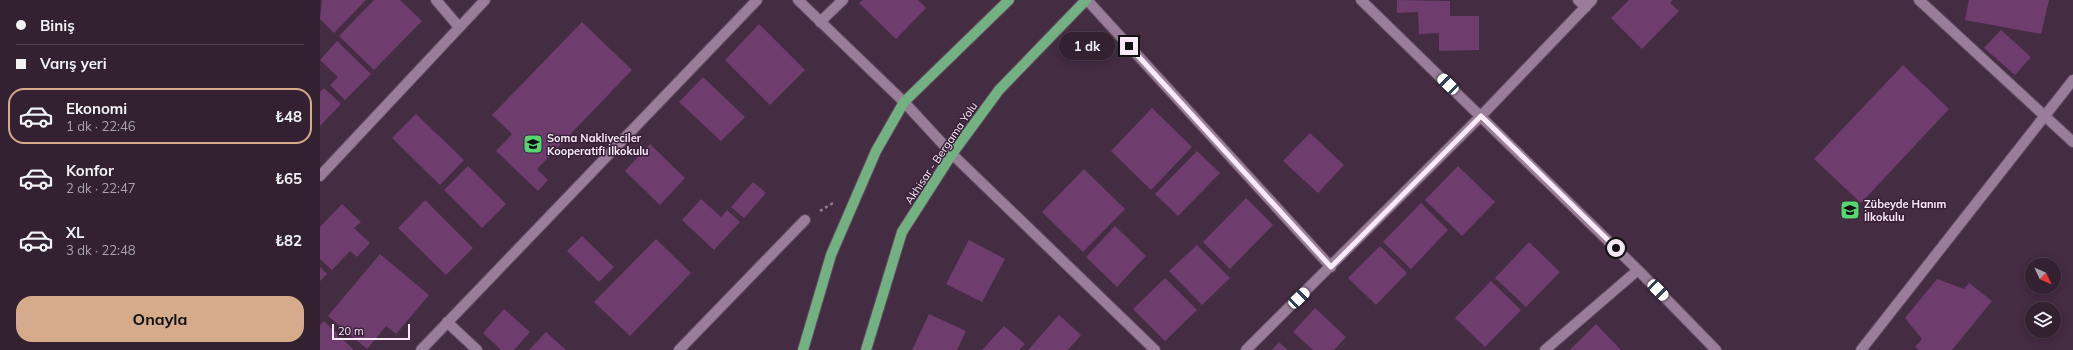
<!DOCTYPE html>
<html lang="tr">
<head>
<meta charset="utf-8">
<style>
	:root { --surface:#332132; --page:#3b293a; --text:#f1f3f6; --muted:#a9a3ac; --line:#4e3e4d; --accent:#d6ab8b }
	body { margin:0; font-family:Mulish,sans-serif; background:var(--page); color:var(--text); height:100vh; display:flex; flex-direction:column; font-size:15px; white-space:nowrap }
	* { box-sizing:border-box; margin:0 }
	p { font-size:13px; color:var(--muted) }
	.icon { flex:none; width:22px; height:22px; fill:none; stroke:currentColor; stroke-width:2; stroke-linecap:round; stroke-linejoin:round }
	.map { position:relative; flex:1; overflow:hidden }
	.side { display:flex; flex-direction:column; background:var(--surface); width:320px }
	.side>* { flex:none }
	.banner { display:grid; align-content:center; height:88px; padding:0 16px; background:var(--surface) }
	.needle { width:26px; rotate:134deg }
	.controls { position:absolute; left:1705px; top:258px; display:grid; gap:8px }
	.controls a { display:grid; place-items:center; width:36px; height:36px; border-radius:50%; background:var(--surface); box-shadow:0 2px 10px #0003,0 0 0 1px var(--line); font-size:20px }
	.scale { position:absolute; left:12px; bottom:10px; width:78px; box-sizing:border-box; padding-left:4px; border:2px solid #faeaf9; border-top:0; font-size:11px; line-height:14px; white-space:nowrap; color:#faeaf9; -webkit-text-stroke:3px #392239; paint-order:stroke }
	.end { position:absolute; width:18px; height:18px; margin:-9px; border:5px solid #faeaf9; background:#111; box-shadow:0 0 0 2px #111 }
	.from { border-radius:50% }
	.bubble { position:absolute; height:28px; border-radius:14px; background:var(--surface); box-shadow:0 2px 10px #0003,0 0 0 1px var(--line); font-size:13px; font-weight:700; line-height:28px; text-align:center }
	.car { position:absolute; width:12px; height:24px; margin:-12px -6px; border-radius:5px; box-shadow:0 0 3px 1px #0007; background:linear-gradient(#fff 24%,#345 0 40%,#fff 0 76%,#345 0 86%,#fff 0) }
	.banner b { display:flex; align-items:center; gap:14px; height:38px; font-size:15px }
	.banner b+b { border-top:1px solid var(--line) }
	.banner i { width:10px; height:10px; background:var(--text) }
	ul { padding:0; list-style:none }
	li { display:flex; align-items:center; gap:12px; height:56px; margin:0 8px 6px; padding:0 8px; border:2px solid transparent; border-radius:16px }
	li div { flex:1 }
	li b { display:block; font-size:15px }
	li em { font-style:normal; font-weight:700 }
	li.selected { border-color:var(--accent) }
	li>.icon { width:36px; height:36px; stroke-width:1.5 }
	.button { display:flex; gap:8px; margin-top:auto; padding:8px 16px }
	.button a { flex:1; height:46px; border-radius:16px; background:var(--accent); color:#111; font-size:16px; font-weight:700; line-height:46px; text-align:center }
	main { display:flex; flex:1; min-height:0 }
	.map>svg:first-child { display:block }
	.building { fill:#6e3d6d }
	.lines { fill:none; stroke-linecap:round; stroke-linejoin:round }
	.street-casing { stroke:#604b5f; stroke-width:12 }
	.primary-casing { stroke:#604b5f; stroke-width:12 }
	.path { stroke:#907b8f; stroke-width:2.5; stroke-dasharray:3 3; stroke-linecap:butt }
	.street { stroke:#9a7d99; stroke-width:10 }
	.primary { stroke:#74b182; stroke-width:10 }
	.route { stroke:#faeaf9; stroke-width:5 }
	.labels { text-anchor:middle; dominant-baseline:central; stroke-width:3; stroke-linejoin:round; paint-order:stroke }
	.poi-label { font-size:11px; font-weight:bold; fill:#faeaf9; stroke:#392239; text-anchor:start }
	.street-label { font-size:11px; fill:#faeaf9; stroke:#392239 }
</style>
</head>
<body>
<main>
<section class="side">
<div class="banner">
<b><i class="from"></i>Biniş</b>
<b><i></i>Varış yeri</b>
</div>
<ul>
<li class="selected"><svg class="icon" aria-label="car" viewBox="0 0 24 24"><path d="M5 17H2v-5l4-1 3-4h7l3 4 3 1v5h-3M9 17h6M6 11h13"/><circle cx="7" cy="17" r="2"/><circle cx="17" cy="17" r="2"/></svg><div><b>Ekonomi</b><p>1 dk · 22:46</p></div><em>₺48</em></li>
<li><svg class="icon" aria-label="car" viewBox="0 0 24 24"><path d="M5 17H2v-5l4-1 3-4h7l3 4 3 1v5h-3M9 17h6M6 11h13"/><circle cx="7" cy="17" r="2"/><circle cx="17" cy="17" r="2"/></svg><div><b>Konfor</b><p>2 dk · 22:47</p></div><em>₺65</em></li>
<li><svg class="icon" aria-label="car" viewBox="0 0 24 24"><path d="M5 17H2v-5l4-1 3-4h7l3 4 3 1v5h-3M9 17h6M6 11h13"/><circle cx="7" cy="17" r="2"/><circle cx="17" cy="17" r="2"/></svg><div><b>XL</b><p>3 dk · 22:48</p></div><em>₺82</em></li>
</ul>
<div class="button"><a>Onayla</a></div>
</section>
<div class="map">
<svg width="1753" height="350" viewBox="0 0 1753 350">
	<rect width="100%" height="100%" fill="#442c43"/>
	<path class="building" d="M2,0H46L14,33L0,19Z
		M54,0H80L102,21L54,70L19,36Z
		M543,0H598L606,8L576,39L539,3Z
		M1077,0L1130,1V16H1159V50L1119,51V33L1099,34L1098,12L1077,13Z
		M1309,0H1353L1350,3L1359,11L1322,49L1291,18Z
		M1649,0H1729L1721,34L1645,20Z
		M262,22L312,70L217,169L228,180L218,191L176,151L192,134L172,115Z
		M439,24L485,70L450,105L405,60Z
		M1681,30L1711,57L1695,75L1664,48Z
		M17,41L51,74L25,100L10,85L18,77L0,60Z
		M1583,65L1629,109L1541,203L1494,159Z
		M383,77L425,117L401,141L359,102Z
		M4,88L21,104L0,126V92Z
		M832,108L872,147L831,190L791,151Z
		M96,114L144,160L120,185L72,138Z
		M990,133L1024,165L998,193L963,161Z
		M330,144L365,178L340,205L305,171Z
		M877,151L900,173L858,216L835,194Z
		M148,166L186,204L162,228L124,190Z
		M1138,166L1175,202L1142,236L1105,200Z
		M764,169L805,209L763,252L722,212Z
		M433,182L446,193L424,218L411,207Z
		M926,198L953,225L910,269L883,242Z
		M381,199L401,217L407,210L420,222L394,250L362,220Z
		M105,200L153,248L126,275L78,228Z
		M1101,203L1128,230L1091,269L1063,242Z
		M22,204L41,222L34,228L50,243L37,257L30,251L12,270L0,259V227Z
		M795,226L826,256L797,287L766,257Z
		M262,236L294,267L279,282L247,251Z
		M336,239L371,273L310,336L274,302Z
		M649,240L685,259L662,302L626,284Z
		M1209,242L1240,272L1206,307L1175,278Z
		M877,245L910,278L882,305L849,271Z
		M1060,246L1087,273L1056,305L1028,278Z
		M60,254L109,295L76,334L66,326L47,349L8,316Z
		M0,267L7,274L0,281Z
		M845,278L877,310L845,341L813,309Z
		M1617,279L1644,289L1649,283L1672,301L1632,350H1599L1595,347L1602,339L1585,318Z
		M1171,281L1201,310L1165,347L1135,318Z
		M995,308L1026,337L1014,350H993L973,332Z
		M184,309L210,332L194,350H181L163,333Z
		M609,314L646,331L637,350H592Z
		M739,315L761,335L748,350H708Z
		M4,321L34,350H0V325Z
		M1276,324L1301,350H1250Z
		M684,326L705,344L699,350H662Z
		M226,332L246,350H209Z
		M959,342L968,350H952Z"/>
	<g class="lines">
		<g class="street-casing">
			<path id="street" d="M116,0L139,27
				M478,0L584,102L632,154L835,350
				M767,0L1011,267
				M1041,0L1318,270L1396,350
				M1258,0L1266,7
				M1599,0L1753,142
				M500,22L523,0
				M0,176L165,0
				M127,322L157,350
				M101,350L437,0
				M359,350L485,220
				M926,350L1161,116L1272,0
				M1225,350L1318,270
				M1541,350L1753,80"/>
		</g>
		<g class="primary-casing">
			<path id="primary" d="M483,350L511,255L556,151L584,102L689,0
				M546,350L582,232L632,154L679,90L766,0"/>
		</g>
		<path class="path" d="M500,211L513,203"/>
		<use href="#street" class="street"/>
		<use href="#primary" class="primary"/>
	</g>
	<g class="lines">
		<path class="route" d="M809,46L1011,267L1161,116L1296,248"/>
	</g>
	<defs>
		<g id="school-square" transform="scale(1)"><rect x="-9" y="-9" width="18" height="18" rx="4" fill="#56d671" stroke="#392239"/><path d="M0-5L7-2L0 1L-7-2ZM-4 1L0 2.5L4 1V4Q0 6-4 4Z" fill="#111"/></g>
	</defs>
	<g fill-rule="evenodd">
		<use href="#school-square" x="213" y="144"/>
		<use href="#school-square" x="1530" y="210"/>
	</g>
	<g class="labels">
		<g class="poi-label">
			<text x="227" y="138">Soma Nakliyeciler<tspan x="227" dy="13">Kooperatifi İlkokulu</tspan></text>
			<text x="1544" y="204">Zübeyde Hanım<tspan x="1544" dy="13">İlkokulu</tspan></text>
		</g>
		<g class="street-label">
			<text transform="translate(621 153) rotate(-56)">Akhisar - Bergama Yolu</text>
		</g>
	</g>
</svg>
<div class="controls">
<a><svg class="needle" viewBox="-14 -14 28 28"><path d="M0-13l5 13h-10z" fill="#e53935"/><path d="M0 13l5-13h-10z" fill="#a9a3ac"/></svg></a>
<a><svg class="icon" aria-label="layers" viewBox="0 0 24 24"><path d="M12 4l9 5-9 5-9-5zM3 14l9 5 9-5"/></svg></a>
</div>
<div class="scale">20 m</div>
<i class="end from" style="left:1296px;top:248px"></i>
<i class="end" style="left:809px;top:46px"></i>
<div class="bubble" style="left:739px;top:32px;width:56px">1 dk</div>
<i class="car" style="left:1128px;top:84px;rotate:314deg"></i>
<i class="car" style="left:1338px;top:290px;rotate:136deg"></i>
<i class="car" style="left:979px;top:298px;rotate:46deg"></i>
</div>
</main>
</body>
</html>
